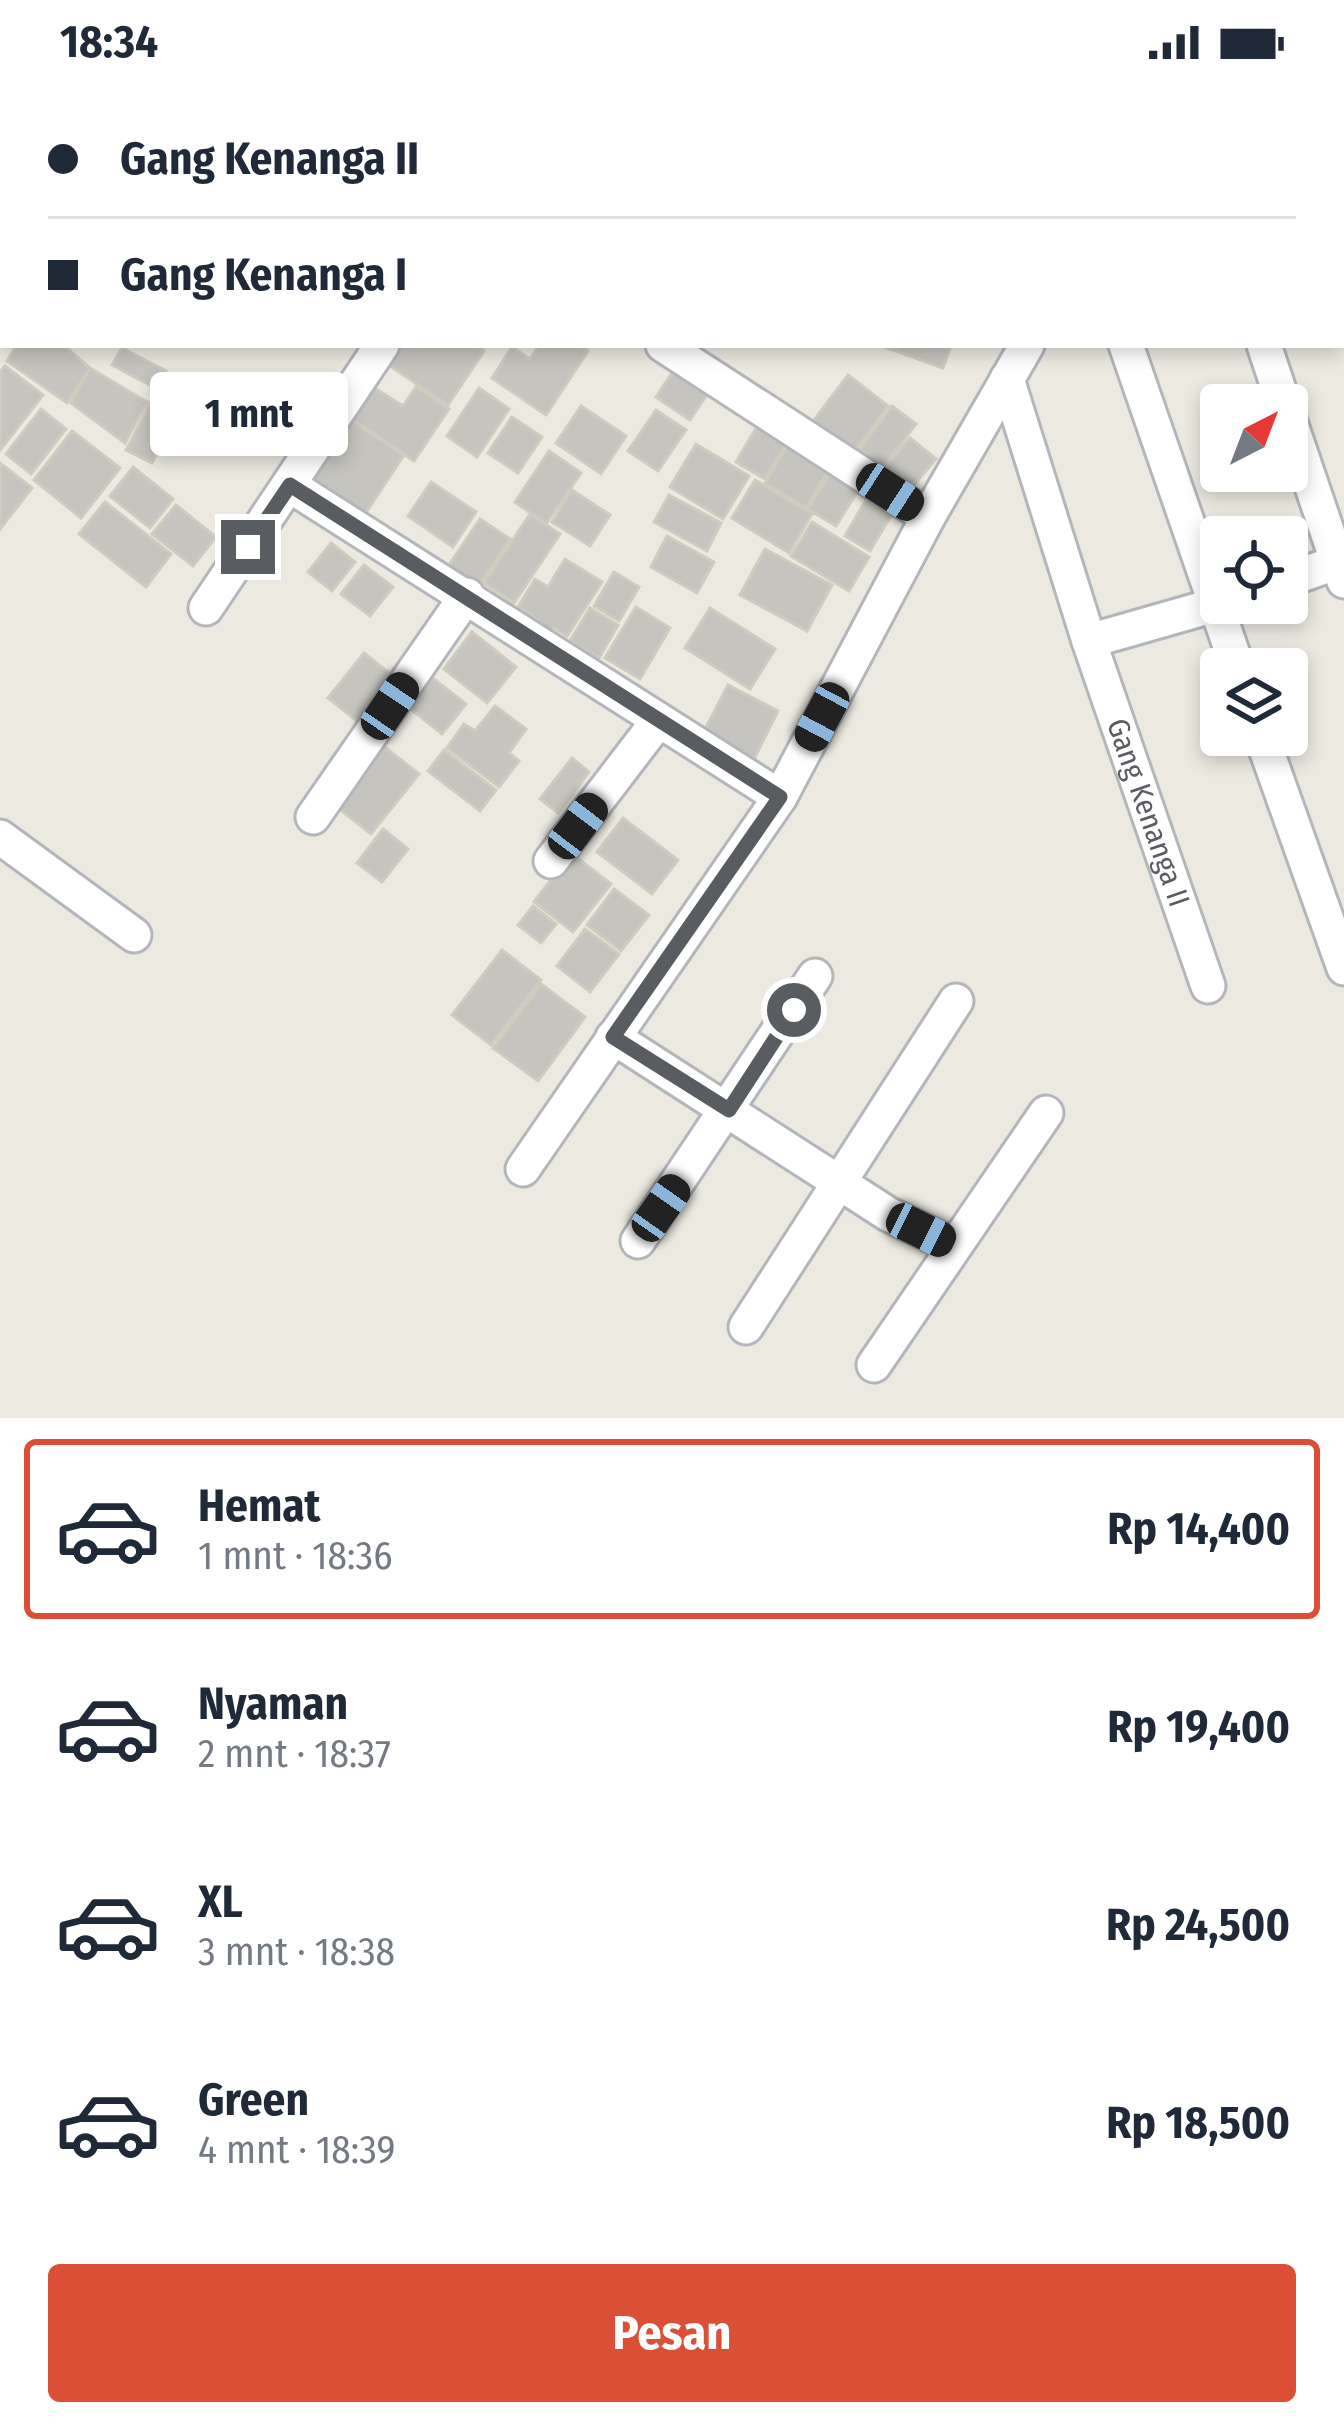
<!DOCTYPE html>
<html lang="id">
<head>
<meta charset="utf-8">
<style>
	:root { --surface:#fff; --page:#f6f6f7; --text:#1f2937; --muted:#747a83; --line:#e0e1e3; --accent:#db4f36 }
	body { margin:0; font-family:"Fira Sans Condensed",sans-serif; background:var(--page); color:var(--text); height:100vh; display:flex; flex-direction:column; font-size:45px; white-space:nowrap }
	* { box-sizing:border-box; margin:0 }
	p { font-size:39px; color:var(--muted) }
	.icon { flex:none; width:66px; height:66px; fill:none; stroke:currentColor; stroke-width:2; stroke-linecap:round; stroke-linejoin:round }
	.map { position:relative; height:1334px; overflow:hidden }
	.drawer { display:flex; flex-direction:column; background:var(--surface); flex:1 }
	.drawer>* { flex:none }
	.guide { position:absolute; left:0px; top:0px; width:1344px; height:264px; box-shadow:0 6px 18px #0003; display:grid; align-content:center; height:264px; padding:0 48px; background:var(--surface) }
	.needle { width:78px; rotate:42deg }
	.tools { position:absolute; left:1200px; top:300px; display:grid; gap:24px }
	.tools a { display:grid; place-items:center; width:108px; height:108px; border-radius:12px; background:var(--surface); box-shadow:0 6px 18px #0003; font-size:60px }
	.end { position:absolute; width:54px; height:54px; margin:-27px; border:15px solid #595c60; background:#fff; box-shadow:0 0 0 6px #fff }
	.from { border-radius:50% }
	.bubble { position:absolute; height:84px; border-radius:12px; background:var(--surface); box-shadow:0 6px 18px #0003; font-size:39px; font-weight:700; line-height:84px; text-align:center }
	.car { position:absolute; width:36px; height:72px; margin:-36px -18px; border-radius:15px; box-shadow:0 0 9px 3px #0007; background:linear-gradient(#222 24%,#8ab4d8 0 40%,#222 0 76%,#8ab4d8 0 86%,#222 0) }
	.guide b { display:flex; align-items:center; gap:42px; height:114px; font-size:45px }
	.guide b+b { border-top:3px solid var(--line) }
	.guide i { width:30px; height:30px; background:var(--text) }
	ul { padding:21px 0 0; list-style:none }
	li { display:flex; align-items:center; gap:36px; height:180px; margin:0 24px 18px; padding:0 24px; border:6px solid transparent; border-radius:12px }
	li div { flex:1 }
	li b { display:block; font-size:45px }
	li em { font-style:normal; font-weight:700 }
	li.selected { border-color:var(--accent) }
	li>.icon { width:108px; height:108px; stroke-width:1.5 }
	.cta { display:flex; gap:24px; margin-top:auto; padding:24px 48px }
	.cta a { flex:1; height:138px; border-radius:12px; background:var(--accent); color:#fff; font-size:48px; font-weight:700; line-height:138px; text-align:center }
	.status { display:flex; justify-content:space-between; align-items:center; height:84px; padding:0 60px; background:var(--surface); direction:ltr }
	.status svg { height:33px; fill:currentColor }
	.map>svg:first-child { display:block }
	.building { fill:#c6c4be; stroke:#cfcbbf; stroke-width:3 }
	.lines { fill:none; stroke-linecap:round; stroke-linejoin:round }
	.minor-casing { stroke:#b3b6ba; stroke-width:39 }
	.minor { stroke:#fff; stroke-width:33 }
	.route { stroke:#595c60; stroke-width:15 }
	.labels { text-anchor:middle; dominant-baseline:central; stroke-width:9; stroke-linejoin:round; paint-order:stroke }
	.street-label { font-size:30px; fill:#595c60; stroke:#fff }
</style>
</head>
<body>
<div class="status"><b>18:34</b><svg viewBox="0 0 49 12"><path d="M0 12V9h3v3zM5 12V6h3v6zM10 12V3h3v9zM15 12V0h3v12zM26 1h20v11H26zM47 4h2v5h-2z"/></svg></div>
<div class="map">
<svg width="1344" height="1334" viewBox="0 0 1344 1334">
	<rect width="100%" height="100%" fill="#ebe9e0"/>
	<path class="building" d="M17,261H63L90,284L67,319L7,277Z
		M385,261H476L484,267L448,321L377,273Z
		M539,261H580L588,267L546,331L492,294L512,263L530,275Z
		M879,261H951L943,284Z
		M122,264L166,287L157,305L112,281Z
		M5,282L43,311L0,366V288Z
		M676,283L710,306L690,336L656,313Z
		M90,284L147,318L125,359L71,319Z
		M848,291L888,322L852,371L811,340Z
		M160,300L186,313L152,379L126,366Z
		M370,301L403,322L416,303L449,325L414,377L349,333Z
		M479,304L509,325L477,373L447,352Z
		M581,322L626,352L601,390L556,359Z
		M892,322L916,340L883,383L860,365Z
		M41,325L66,345L31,390L6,370Z
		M656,326L686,346L658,387L628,367Z
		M512,333L542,353L518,389L488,369Z
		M351,336L404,371L357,442L305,407Z
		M761,336L790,354L765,395L736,378Z
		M72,347L120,384L81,434L34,396Z
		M792,354L833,378L806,424L765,399Z
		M910,354L936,375L908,408L882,386Z
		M696,360L749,392L723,435L670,403Z
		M549,367L581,389L546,440L515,418Z
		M0,379L32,404L0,445Z
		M133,383L173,415L150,444L110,412Z
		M834,383L862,400L836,442L808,425Z
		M755,396L812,430L789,469L732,434Z
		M431,398L476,428L453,463L408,432Z
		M572,406L610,431L590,462L552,438Z
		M871,407L897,422L870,467L845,452Z
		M669,411L721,439L707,467L654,438Z
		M105,418L171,470L146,503L79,450Z
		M176,421L216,453L193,482L152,450Z
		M530,430L560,450L514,519L484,499Z
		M480,435L510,455L479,501L449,481Z
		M812,438L869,473L849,507L791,472Z
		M667,452L714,478L697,509L651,483Z
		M331,459L355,478L332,507L308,488Z
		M765,465L832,501L807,547L740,511Z
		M565,475L602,498L567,552L554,544L547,555L532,546L538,537L518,523L535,495L548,503Z
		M364,481L393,503L370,532L341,510Z
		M614,488L639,503L619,537L594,522Z
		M636,523L670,544L640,595L605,574Z
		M590,524L618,541L599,574L570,557Z
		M710,524L775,565L750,605L685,564Z
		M472,548L516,583L487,619L444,585Z
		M364,569L393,592L357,637L328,614Z
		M426,589L466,620L442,650L403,619Z
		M728,601L778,627L752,679L701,653Z
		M495,622L526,645L509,669L519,677L499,703L447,664L464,640L475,647Z
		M381,660L419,690L371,750L333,720Z
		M444,666L496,706L480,727L428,687Z
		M572,674L589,688L558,729L540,715Z
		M623,734L678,776L652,810L597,768Z
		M383,745L408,765L382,798L357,779Z
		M571,769L611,800L573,848L534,818Z
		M614,805L649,831L621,867L587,841Z
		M533,822L556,840L541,859L518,841Z
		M585,845L619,870L590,908L557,882Z
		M502,866L541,896L491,961L452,931Z
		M541,900L585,933L538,997L493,964Z"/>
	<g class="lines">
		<g class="minor-casing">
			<g id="minor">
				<path d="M81,3L82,0"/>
				<path d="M541,3L543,0"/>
				<path d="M1136,3V0"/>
				<path d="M1341,170L1344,168"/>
				<path d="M0,211L3,205"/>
				<path d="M663,261L928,433"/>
				<path d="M1126,261L1238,585"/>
				<path d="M1264,261L1284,321"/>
				<path id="s1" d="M1007,295L1089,557L1208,902"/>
				<path d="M1287,329L1344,497"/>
				<path d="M289,401L780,713"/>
				<path d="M1287,496L1338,478"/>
				<path d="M206,524L382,261"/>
				<path d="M1089,557L1222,519"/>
				<path d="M1261,651L1344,884"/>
				<path d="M313,733L467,511"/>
				<path d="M0,753L134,851"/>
				<path d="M551,777L658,637"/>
				<path d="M613,953L888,1130L954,1162"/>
				<path d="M523,1085L780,713L928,433L1027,261"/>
				<path d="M638,1157L815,892"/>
				<path d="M746,1243L956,917"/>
				<path d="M874,1281L1046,1029"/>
			</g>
		</g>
		<use href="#minor" class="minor"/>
	</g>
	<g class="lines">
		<path class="route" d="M248,463L290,401L780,713L613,953L729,1026L794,926"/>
	</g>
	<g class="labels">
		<g class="street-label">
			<text stroke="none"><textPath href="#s1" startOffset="456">Gang Kenanga II</textPath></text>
		</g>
	</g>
</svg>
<div class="tools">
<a><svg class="needle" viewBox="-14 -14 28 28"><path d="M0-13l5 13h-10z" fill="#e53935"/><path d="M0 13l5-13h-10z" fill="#747a83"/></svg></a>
<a><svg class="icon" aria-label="locate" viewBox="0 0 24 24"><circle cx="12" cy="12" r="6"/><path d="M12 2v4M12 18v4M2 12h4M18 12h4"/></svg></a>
<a><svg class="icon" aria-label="layers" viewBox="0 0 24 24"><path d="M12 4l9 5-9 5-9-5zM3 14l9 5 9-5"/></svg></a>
</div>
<i class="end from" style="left:794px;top:926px"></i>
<i class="end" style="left:248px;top:463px"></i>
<div class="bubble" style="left:150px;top:288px;width:198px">1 mnt</div>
<i class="car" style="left:890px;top:408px;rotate:123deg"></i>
<i class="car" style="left:390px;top:622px;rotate:34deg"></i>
<i class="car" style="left:822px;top:633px;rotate:208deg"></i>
<i class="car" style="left:578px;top:742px;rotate:37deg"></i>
<i class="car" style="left:661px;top:1124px;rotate:35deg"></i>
<i class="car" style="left:921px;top:1146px;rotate:116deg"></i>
<div class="guide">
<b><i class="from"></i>Gang Kenanga II</b>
<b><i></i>Gang Kenanga I</b>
</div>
</div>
<section class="drawer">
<ul>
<li class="selected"><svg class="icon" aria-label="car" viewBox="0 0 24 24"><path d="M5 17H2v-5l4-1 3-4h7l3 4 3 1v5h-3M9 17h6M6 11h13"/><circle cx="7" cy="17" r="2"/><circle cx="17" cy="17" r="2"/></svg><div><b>Hemat</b><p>1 mnt · 18:36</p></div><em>Rp 14,400</em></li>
<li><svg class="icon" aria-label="car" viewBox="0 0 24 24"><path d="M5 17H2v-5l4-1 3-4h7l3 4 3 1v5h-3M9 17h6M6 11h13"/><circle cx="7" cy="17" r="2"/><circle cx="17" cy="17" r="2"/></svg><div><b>Nyaman</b><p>2 mnt · 18:37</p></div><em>Rp 19,400</em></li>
<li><svg class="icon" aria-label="car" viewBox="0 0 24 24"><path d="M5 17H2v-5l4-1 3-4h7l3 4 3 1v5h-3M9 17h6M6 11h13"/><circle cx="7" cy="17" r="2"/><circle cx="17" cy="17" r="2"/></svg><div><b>XL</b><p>3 mnt · 18:38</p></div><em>Rp 24,500</em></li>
<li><svg class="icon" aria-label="car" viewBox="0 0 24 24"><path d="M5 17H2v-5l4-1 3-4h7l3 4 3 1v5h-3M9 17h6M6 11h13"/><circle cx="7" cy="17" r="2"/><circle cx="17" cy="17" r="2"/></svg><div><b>Green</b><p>4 mnt · 18:39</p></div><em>Rp 18,500</em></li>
</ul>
<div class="cta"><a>Pesan</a></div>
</section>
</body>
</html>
